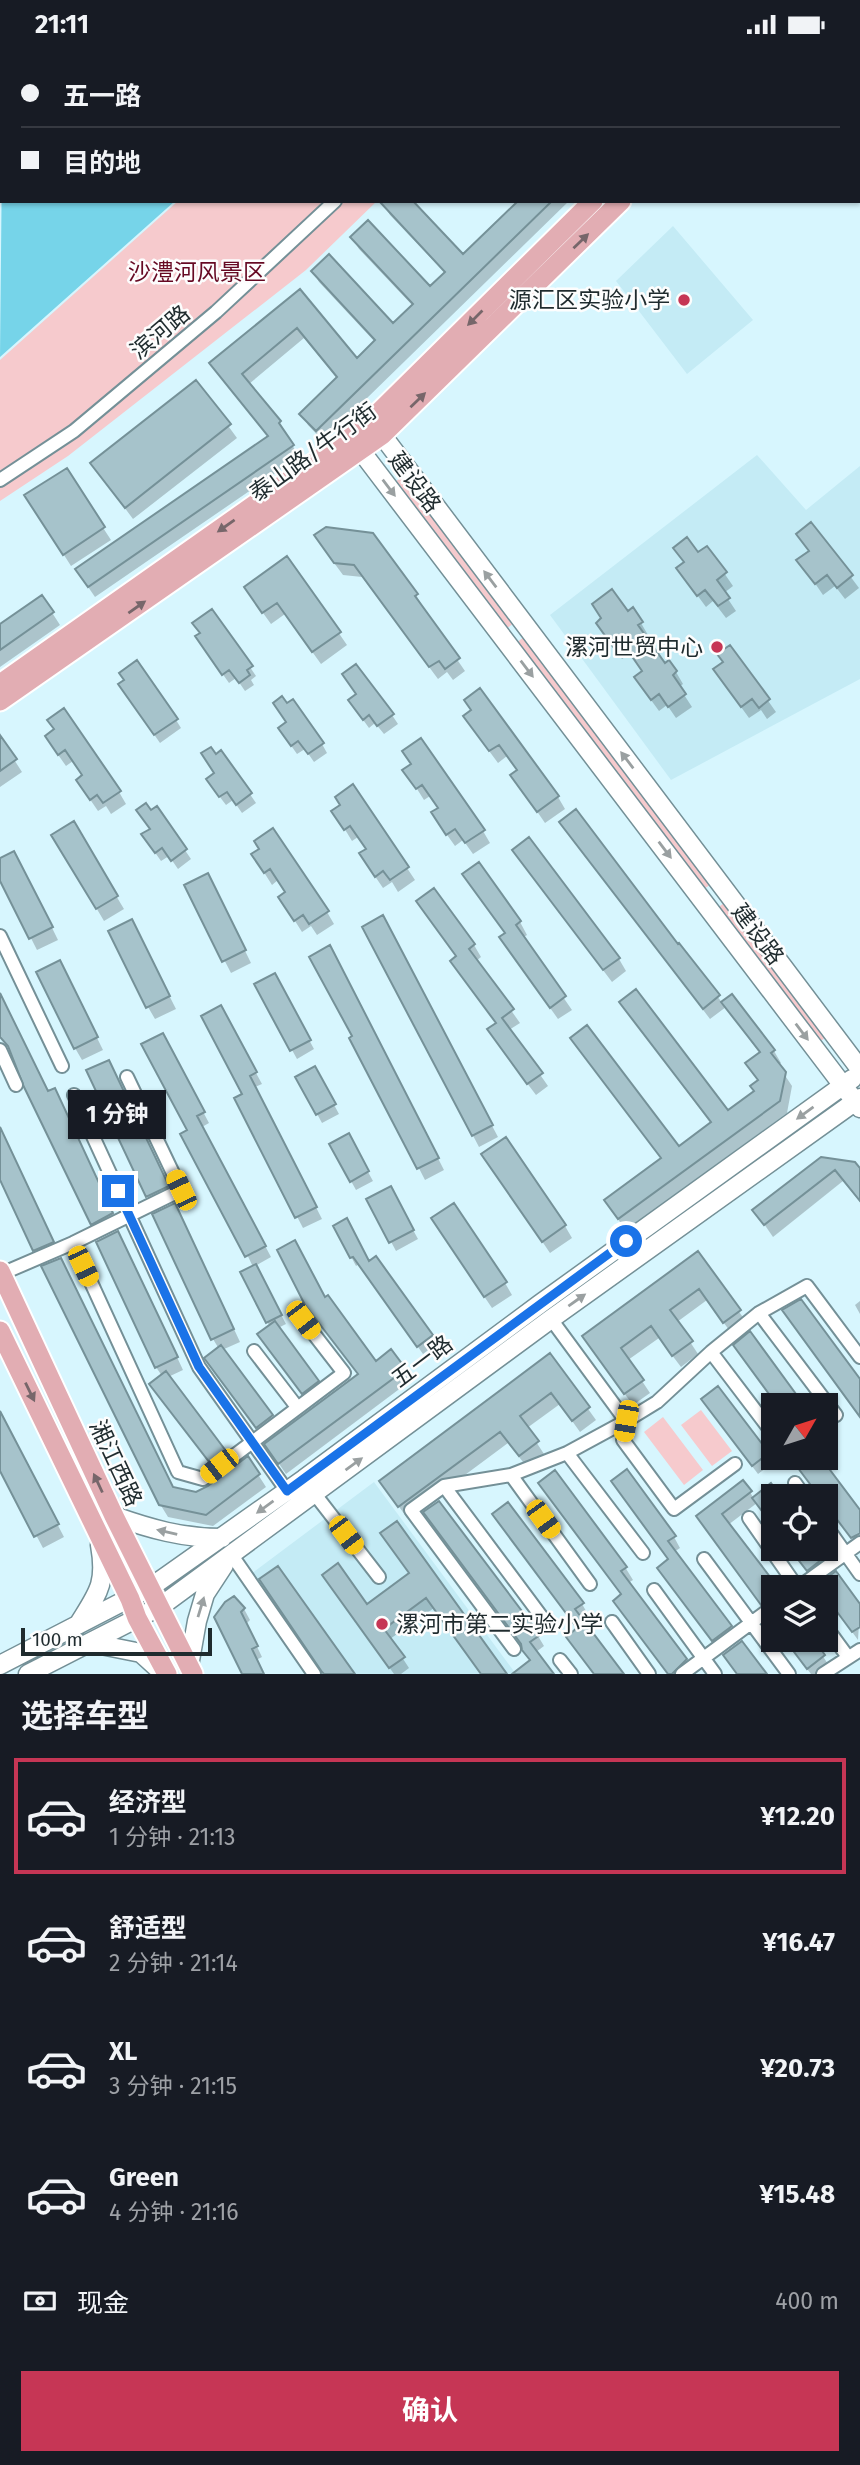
<!DOCTYPE html>
<html lang="zh">
<head>
<meta charset="utf-8">
<style>
	:root { --surface:#171b24; --page:#20242c; --text:#f1f3f6; --muted:#9ea1a6; --line:#363941; --accent:#c63655 }
	body { margin:0; font-family:"Fira Sans","Noto Sans SC",sans-serif; background:var(--page); color:var(--text); height:100vh; display:flex; flex-direction:column; font-size:26px; white-space:nowrap }
	* { box-sizing:border-box; margin:0 }
	p { font-size:23px; color:var(--muted) }
	.icon { flex:none; width:38px; height:38px; fill:none; stroke:currentColor; stroke-width:2; stroke-linecap:round; stroke-linejoin:round }
	.map { position:relative; height:1625px; overflow:hidden }
	.side { display:flex; flex-direction:column; background:var(--surface); flex:1 }
	.side>* { flex:none }
	.banner { position:absolute; left:0px; top:0px; width:861px; height:154px; box-shadow:0 2px 5px #0004; display:grid; align-content:center; height:154px; padding:0 21px; background:var(--surface) }
	.needle { width:46px; rotate:51deg }
	.controls { position:absolute; left:761px; top:1344px; display:grid; gap:14px }
	.controls a { display:grid; place-items:center; width:77px; height:77px; border-radius:0px; background:var(--surface); box-shadow:0 2px 5px #0004; font-size:35px }
	.scale { position:absolute; left:21px; bottom:18px; width:191px; box-sizing:border-box; padding-left:7px; border:4px solid #1f2b2e; border-top:0; font-size:19px; line-height:24px; white-space:nowrap; color:#1f2b2e; -webkit-text-stroke:5px #fdfdfd; paint-order:stroke }
	.end { position:absolute; width:32px; height:32px; margin:-16px; border:9px solid #1a73e8; background:#fff; box-shadow:0 0 0 4px #fff }
	.from { border-radius:50% }
	.bubble { position:absolute; height:49px; border-radius:0px; background:var(--surface); box-shadow:0 2px 5px #0004; font-size:23px; font-weight:700; line-height:49px; text-align:center }
	.car { position:absolute; width:21px; height:42px; margin:-21px -10px; border-radius:9px; box-shadow:0 0 5px 2px #0007; background:linear-gradient(#f5c518 24%,#345 0 40%,#f5c518 0 76%,#345 0 86%,#f5c518 0) }
	.banner b { display:flex; align-items:center; gap:24px; height:66px; font-size:26px }
	.banner b+b { border-top:2px solid var(--line) }
	.banner i { width:18px; height:18px; background:var(--text) }
	ul { padding:0; list-style:none }
	li { display:flex; align-items:center; gap:21px; height:116px; margin:0 14px 10px; padding:0 7px; border:4px solid transparent; border-radius:0px }
	li div { flex:1 }
	li b { display:block; font-size:26px }
	li em { font-style:normal; font-weight:700 }
	li.active { border-color:var(--accent) }
	li>.icon { width:63px; height:63px; stroke-width:1.5 }
	h2 { padding:0 21px; font-size:32px; line-height:84px }
	.pay { display:flex; align-items:center; gap:18px; height:77px; padding:0 21px; font-size:26px }
	.pay p { margin-inline-start:auto }
	.cta { display:flex; gap:14px; margin-top:auto; padding:14px 21px }
	.cta a { flex:1; height:80px; border-radius:0px; background:var(--accent); color:#fff; font-size:28px; font-weight:700; line-height:80px; text-align:center }
	.status { display:flex; justify-content:space-between; align-items:center; height:49px; padding:0 35px; background:var(--surface); direction:ltr }
	.status svg { height:19px; fill:currentColor }
	.map>svg:first-child { display:block }
	.built { fill:#c4ebf5 }
	.green { fill:#f6cacd }
	.water { fill:#76d4e9 }
	.shadow { fill:#0003 }
	.building { fill:#a6c3cb; stroke:#759198; stroke-width:2 }
	.lines { fill:none; stroke-linecap:round; stroke-linejoin:round }
	.street-casing { stroke:#749097; stroke-width:16 }
	.secondary-casing { stroke:#749097; stroke-width:21 }
	.primary-casing { stroke:#fff; stroke-width:23 }
	.street { stroke:#fff; stroke-width:12 }
	.secondary { stroke:#fff; stroke-width:18 }
	.primary { stroke:#e2adb3; stroke-width:19 }
	.oneway { fill:#77666a }
	.oneway2 { fill:#9aa0a1 }
	.route { stroke:#1a73e8; stroke-width:9 }
	.poi-dot { fill:#c63655; stroke:#fdfdfd; stroke-width:2.5 }
	.labels { text-anchor:middle; dominant-baseline:central; stroke-width:5; stroke-linejoin:round; paint-order:stroke }
	.park-label { font-size:23px; fill:#660923; stroke:#fdfdfd }
	.poi-label { font-size:23px; fill:#1f2b2e; stroke:#fdfdfd; text-anchor:end }
	.street-label { font-size:23px; fill:#1f2b2e; stroke:#fdfdfd }
</style>
</head>
<body>
<div class="status"><b>21:11</b><svg viewBox="0 0 49 12"><path d="M0 12V9h3v3zM5 12V6h3v6zM10 12V3h3v9zM15 12V0h3v12zM26 1h20v11H26zM47 4h2v5h-2z"/></svg></div>
<div class="map">
<svg width="860" height="1625" viewBox="0 0 860 1625">
	<rect width="100%" height="100%" fill="#d7f6fe"/>
	<path class="built" d="M673,177L753,271L687,325L616,232Z
		M757,406L806,461L860,417V630L671,731L550,566Z
		M374,1433L516,1625H320L251,1525Z"/>
	<path class="green" d="M178,152H377L306,221L68,407L0,452V311Z
		M403,427L514,574L506,580L395,433Z
		M524,588L710,836L702,841L516,594Z
		M724,854L826,988L818,994L716,860Z
		M701,1361L732,1402L712,1417L681,1376Z
		M663,1368L703,1421L684,1436L644,1383Z"/>
	<path class="water" d="M2,107V152H175L0,308Z"/>
	<path class="shadow" d="M677,0H726L675,2Z
		M520,152H569L323,392L308,376L302,365L338,330L304,289L249,335L279,373L299,408L95,548L84,532L269,389L212,314L300,242L357,311L375,293L319,233L313,222L393,276L413,257L359,200L352,189L430,240L446,225L390,166L383,155L463,208Z
		M196,333L237,389L133,470L92,415Z
		M66,422L111,491L71,517L34,459Z
		M811,475L859,539L845,550L835,537L823,546L799,511L809,503L798,486Z
		M372,486L416,546L423,558L422,560L465,622L453,631L447,623L438,630L362,528L343,526L323,499Z
		M707,499L733,537L724,544L736,562L726,569L713,552L706,558L686,531L685,514Z
		M287,509L347,596L321,615L285,565L271,575L253,550Z
		M42,548L60,576L0,618V577Z
		M212,562L256,627L251,631L254,636L245,642L236,629L229,634L203,597L201,585Z
		M627,564L641,574L648,586L645,589L664,616L676,623L683,635L679,638L692,658L676,669L667,656L659,662L643,640V623L630,605L622,610L605,586Z
		M730,598L776,663L767,670L761,661L749,669L723,633L724,614Z
		M126,645L176,671L181,679L160,694Z
		M356,661L392,666L398,675L384,685L375,674L369,679Z
		M472,662L558,748L565,760L545,774L512,726L518,722L507,707L498,714L472,679Z
		M56,682L119,743L126,755L111,765L106,757L98,762L85,743L83,727L73,712L66,717L54,700Z
		M285,688L322,695L327,704L314,713L305,700L297,705Z
		M4,695L22,723L0,738V698Z
		M221,703L256,754L242,764L233,751L226,756L213,739L215,707Z
		M405,721L483,782L490,794L473,805L463,791L455,797L440,776L439,760L430,747L424,751Z
		M353,738L415,831L398,843L392,833L383,839L368,817L367,801L358,788L352,792L341,774L342,757Z
		M156,759L191,810L178,820L169,807L161,812L149,795L151,763Z
		M561,773L677,897L679,896L723,955L732,948L774,1002L781,1014L778,1016L792,1037L787,1064L626,1182L606,1152L662,1111L572,989L678,1099L711,1075L621,954L728,1063L756,1042L759,1032L748,1015L760,1005L726,958L710,970Z
		M73,775L124,860L104,872L53,786Z
		M253,806L327,863L334,875L317,886L311,877L302,883L288,861L287,845L278,831L272,836Z
		M0,811L21,816L58,891L37,901L0,828Z
		M522,814L619,910L626,922L612,933Z
		M478,815L520,873L527,886L522,889L572,961L558,970L509,901L506,886L472,837Z
		M186,837L214,839L251,914L231,924Z
		M418,852L474,896L481,908L476,912L520,974L509,981L548,1037L536,1046L496,993L489,981L497,975L460,925L457,909Z
		M364,878L388,880L498,1088L479,1098Z
		M138,885L176,960L155,970L148,958Z
		M336,910L444,1121L425,1131L352,989L354,988Z
		M66,926L103,1001L82,1011L75,999Z
		M274,926L314,1000L297,1010L256,936Z
		M0,945L48,1044L61,1053L119,1177L99,1186L0,984Z
		M221,959L262,1035L255,1038L322,1170L303,1179L236,1050L245,1046Z
		M168,997L209,1074L202,1078L271,1208L255,1217L286,1275L278,1279L323,1342L308,1353L265,1294L270,1278L242,1224L253,1218L189,1082Z
		M109,1013L174,1150L155,1160L89,1022Z
		M314,1019L339,1065L322,1074L297,1028Z
		M0,1079L59,1205L42,1213L0,1127Z
		M348,1087L373,1132L356,1141L331,1096Z
		M822,1109L860,1122V1153L843,1132L773,1188L755,1162Z
		M491,1117L565,1177L572,1189L550,1204Z
		M390,1139L418,1190L396,1202L368,1150Z
		M182,1168L240,1293L222,1301L277,1376L262,1387L212,1318L219,1300L213,1290Z
		M335,1177L369,1214L376,1209L436,1295L423,1305L359,1215L356,1217Z
		M440,1182L505,1234L512,1246L492,1259Z
		M125,1196L183,1321L168,1328L230,1412L216,1422L157,1344L162,1327L156,1318Z
		M698,1205L747,1274L732,1285L707,1251L677,1273L698,1305L681,1318L659,1289L628,1311L650,1344L633,1356L591,1300Z
		M325,1250L376,1314L404,1321L410,1332L286,1425L273,1406L359,1326Z
		M860,1252V1265L855,1256Z
		M550,1307L596,1371L580,1383L560,1355L527,1379L544,1405L527,1418L508,1394L407,1469L381,1432Z
		M717,1339L773,1414L758,1425L708,1359Z
		M0,1365L64,1488L43,1499L0,1418Z
		M806,1409H819L860,1463V1499L826,1456V1447H819L804,1426L797,1415Z
		M248,1410L266,1438L213,1477L168,1468L160,1455L173,1440L196,1445L209,1438Z
		M540,1434L625,1518L633,1531L628,1534L686,1611L691,1625H668L622,1564L615,1552L622,1547Z
		M771,1437L779,1447H774V1478L757,1454L728,1476L774,1538V1562L768,1566L704,1478L750,1443L754,1450Z
		M619,1443L674,1488L680,1499L674,1503L737,1589L720,1601L666,1530L669,1512Z
		M494,1466L582,1555L589,1567L582,1572L622,1625H594L568,1588L578,1581Z
		M396,1475L504,1625H481L434,1559L390,1590L409,1619L401,1625H394L331,1537L367,1557L411,1526Z
		M790,1500H818L832,1521L815,1533Z
		M835,1525L860,1558L858,1591L826,1547V1538L819,1536Z
		M244,1560L250,1571L246,1575L262,1608L256,1611L263,1625H244L216,1568Z
		M538,1587L544,1597L536,1603L552,1625H515L531,1613L523,1598Z
		M785,1591H812L830,1618L820,1625H811Z"/>
	<path class="building" d="M379,152H413L463,205L518,152H552L316,382L299,365L337,328L297,279L242,325L281,372L279,374L294,396L88,538L75,520L268,387L209,314L300,240L357,309L375,291L311,222L329,205L393,274L413,255L350,188L368,171L430,237L445,223Z
		M196,331L231,375L125,459L90,414Z
		M67,419L105,478L63,506L24,446Z
		M811,473L853,526L837,539L827,526L815,535L796,511L809,502L796,485Z
		M326,478L373,484L418,545L415,547L460,609L445,620L439,612L429,618L354,516L334,514L314,486Z
		M687,488L698,503L707,497L727,523L717,531L730,549L718,557L705,541L697,547L676,519L684,513L673,499Z
		M287,507L341,583L312,603L277,554L262,564L244,538Z
		M612,540L628,562L633,558L643,573L638,576L665,614L669,611L677,622L673,626L686,645L668,658L659,645L651,651L634,628L642,622L622,593L614,599L596,574L601,569L592,555Z
		M42,546L54,563L0,601V575Z
		M212,560L253,617L247,621L250,626L239,634L229,621L222,626L195,587L200,584L192,574Z
		M730,596L770,650L759,659L752,650L741,658L713,620L723,613L717,605Z
		M137,611L178,670L154,686L118,635L124,631L119,624Z
		M356,615L394,665L377,677L369,666L363,671L348,651L356,645L342,625Z
		M480,639L559,747L537,763L510,726L517,721L499,696L489,702L463,667L471,661L464,651Z
		M282,647L287,654L293,650L324,694L308,705L298,692L291,697L278,679L286,673L273,654Z
		M64,659L121,742L103,754L97,746L90,751L76,731L82,726L65,701L58,706L45,687L54,680L47,671Z
		M0,686L17,710L0,722Z
		M421,689L485,781L465,794L455,780L446,786L431,763L438,759L422,736L416,740L402,721L411,715L402,702Z
		M211,698L216,705L221,701L252,744L236,756L227,743L219,748L206,730L214,724L201,704Z
		M353,735L409,818L390,831L383,822L375,828L359,804L366,800L350,777L344,781L331,762L340,756L335,748Z
		M146,754L151,761L157,757L187,800L171,812L162,799L155,804L141,785L150,780L136,761Z
		M576,760L678,895L679,894L720,946L703,960L559,773Z
		M74,772L118,847L96,860L51,786Z
		M273,779L329,862L309,875L303,866L294,872L278,848L285,843L270,820L264,824L251,805L259,800L254,792Z
		M529,788L620,909L603,921L512,801Z
		M14,802L53,878L29,890L0,832V809Z
		M479,813L521,872L516,876L566,947L550,959L499,888L505,884L462,825Z
		M208,824L246,901L222,913L184,836Z
		M434,839L475,895L469,900L514,960L502,969L543,1024L527,1035L487,980L496,974L450,912L456,907L416,852Z
		M383,866L493,1076L472,1087L362,878Z
		M132,870L170,947L146,959L108,882Z
		M330,896L439,1109L417,1120L349,989L352,987L309,908Z
		M60,911L98,988L74,1000L36,923Z
		M275,924L311,991L290,1002L254,935Z
		M636,940L728,1061L754,1042L750,1037L758,1031L745,1014L760,1003L721,953L732,945L775,1001L771,1004L786,1023L780,1052L618,1170L604,1151L661,1109L570,989L587,976L679,1097L711,1073L619,953Z
		M0,944L48,1042L55,1039L113,1164L91,1176L24,1038L8,997L0,988Z
		M221,956L257,1023L250,1027L317,1158L295,1169L234,1049L242,1045L201,967Z
		M163,984L205,1063L197,1067L266,1197L245,1208L180,1085L187,1081L141,995Z
		M109,1011L169,1137L146,1148L86,1021Z
		M315,1017L336,1055L316,1066L295,1028Z
		M0,1078L54,1193L33,1202L0,1131Z
		M349,1084L369,1122L350,1133L329,1095Z
		M506,1088L566,1176L542,1193L481,1105Z
		M821,1108L855,1113L860,1119V1152L835,1121L764,1176L752,1161Z
		M391,1137L414,1181L389,1194L366,1150Z
		M175,1154L234,1280L211,1291L152,1165Z
		M454,1154L507,1233L484,1248L431,1169Z
		M347,1169L369,1212L376,1207L433,1286L417,1298L353,1208L350,1209L333,1177Z
		M118,1182L178,1308L155,1319L96,1193Z
		M295,1191L325,1248L328,1246L376,1312L391,1300L406,1320L278,1415L264,1395L358,1325L305,1256L277,1201Z
		M698,1202L741,1261L723,1274L699,1240L670,1261L693,1292L672,1307L651,1277L621,1299L644,1331L624,1345L582,1287Z
		M61,1209L173,1438L196,1443L208,1437L248,1407L260,1425L206,1466L159,1456L41,1217Z
		M256,1215L282,1266L266,1274L240,1223Z
		M801,1250L860,1330V1368L782,1261Z
		M275,1272L319,1332L302,1345L257,1285Z
		M750,1282L804,1356H777L733,1296Z
		M221,1296L273,1366L256,1379L204,1309Z
		M550,1304L590,1358L572,1372L551,1344L520,1367L539,1392L519,1407L500,1383L398,1458L379,1432Z
		M166,1322L226,1402L210,1414L149,1335Z
		M718,1337L769,1404L752,1417L701,1350Z
		M0,1362L59,1475L34,1488L0,1422Z
		M803,1409H821L860,1461V1484L857,1486L851,1489L826,1456V1447H819L795,1415Z
		M627,1420L676,1487L668,1492L732,1577L712,1592L657,1519L668,1510L611,1432Z
		M555,1421L627,1518L621,1522L687,1610L672,1625H668L613,1552L621,1545L538,1434Z
		M743,1431L752,1442L722,1465L774,1533V1548L761,1556L696,1467Z
		M771,1434L781,1447H774V1478L752,1449Z
		M439,1452L540,1586L530,1593L554,1625H512L530,1611L522,1601L521,1595L423,1463Z
		M508,1453L584,1554L575,1560L624,1625H594L566,1588L577,1579L492,1465Z
		M397,1472L507,1625H481L426,1549L384,1580L405,1608L389,1619L322,1526L338,1514L367,1555L409,1524L380,1484Z
		M790,1500H821L826,1507L807,1522Z
		M278,1517L355,1625H324L322,1623L259,1530Z
		M836,1522L860,1555V1578L852,1583L826,1548V1538H819L817,1536Z
		M234,1547L245,1559L241,1563L258,1597L252,1600L264,1625H242L214,1568L225,1553Z
		M785,1591H814L825,1606L807,1620Z
		M742,1592L767,1625H737L723,1606Z"/>
	<g class="lines">
		<g class="street-casing">
			<path id="street" d="M14,2L16,0
				M484,2L486,0
				M0,15L2,14
				M0,431L74,382L216,263L335,152
				M0,887L62,1017
				M0,1001L16,1036
				M74,1046L199,1318L287,1442
				M73,1194L178,1423L203,1430L344,1324L303,1271
				M1,1225L73,1194L181,1141L127,1028
				M759,1264L836,1366
				M551,1270L626,1372L623,1391L674,1460L735,1415
				M254,1302L297,1358
				M711,1303L774,1386
				M567,1404L643,1504
				M511,1426L590,1535
				M795,1434L804,1447
				M444,1437L547,1575
				M314,1444L379,1528
				M749,1469L797,1538
				M826,1477L860,1525
				M231,1505L314,1625
				M704,1510L789,1625
				M799,1538L860,1494
				M654,1541L715,1625
				M612,1573L649,1625
				M826,1578L848,1608
				M514,1600L411,1461L444,1437L511,1426L567,1404L626,1372L657,1353L711,1303L759,1264L807,1237L860,1308
				M560,1611L571,1625
				M682,1625L774,1557
				M823,1625L860,1601"/>
		</g>
		<g class="secondary-casing">
			<path id="secondary" d="M860,1020L382,386L362,380L361,402L860,1059
				M114,1467C151,1480 182,1489 222,1489
				M78,1576C98,1544 107,1535 100,1496
				M91,1594L141,1604L164,1625
				M0,1616L151,1538L304,1430L540,1255L852,1030
				M189,1617L197,1572L205,1545L224,1516
				M28,1625L161,1557L551,1270L860,1049"/>
		</g>
		<g class="primary-casing">
			<path id="primary" d="M745,2L747,0
				M776,2L777,0
				M0,635L362,380L593,152
				M0,652L382,386L621,152
				M0,1222L114,1467L193,1625
				M0,1282L130,1550L137,1569L167,1625"/>
		</g>
		<use href="#street" class="street"/>
		<use href="#secondary" class="secondary"/>
		<use href="#primary" class="primary"/>
	</g>
	<defs><path id="oneway-solid" d="M-6-.8H1V-3.2L6.5 0L1 3.2V.8H-6Z" transform="scale(1.75)"/></defs>
	<g class="oneway">
		<use href="#oneway-solid" transform="translate(581 192) rotate(-44)"/>
		<use href="#oneway-solid" transform="translate(475 269) rotate(135)"/>
		<use href="#oneway-solid" transform="translate(418 351) rotate(-44)"/>
		<use href="#oneway-solid" transform="translate(226 477) rotate(145)"/>
		<use href="#oneway-solid" transform="translate(137 558) rotate(-35)"/>
		<use href="#oneway-solid" transform="translate(30 1343) rotate(64)"/>
		<use href="#oneway-solid" transform="translate(98 1434) rotate(-115)"/>
	</g>
	<g class="oneway2">
		<use href="#oneway-solid" transform="translate(389 439) rotate(53)"/>
		<use href="#oneway-solid" transform="translate(490 530) rotate(-127)"/>
		<use href="#oneway-solid" transform="translate(527 620) rotate(53)"/>
		<use href="#oneway-solid" transform="translate(627 711) rotate(-127)"/>
		<use href="#oneway-solid" transform="translate(665 801) rotate(53)"/>
		<use href="#oneway-solid" transform="translate(802 983) rotate(53)"/>
		<use href="#oneway-solid" transform="translate(805 1064) rotate(144)"/>
		<use href="#oneway-solid" transform="translate(577 1251) rotate(-35)"/>
		<use href="#oneway-solid" transform="translate(354 1415) rotate(-36)"/>
		<use href="#oneway-solid" transform="translate(265 1458) rotate(144)"/>
		<use href="#oneway-solid" transform="translate(167 1483) rotate(-167)"/>
		<use href="#oneway-solid" transform="translate(201 1558) rotate(-73)"/>
	</g>
	<g class="lines">
		<path class="route" d="M118,1142L199,1318L287,1442L626,1192"/>
	</g>
	<g class="poi-dot">
		<circle cx="684" cy="251" r="7"/>
		<circle cx="717" cy="598" r="7"/>
		<circle cx="382" cy="1575" r="7"/>
	</g>
	<g class="labels">
		<g class="park-label">
			<text x="197" y="223">沙澧河风景区</text>
		</g>
		<g class="poi-label">
			<text x="670" y="251">源汇区实验小学</text>
			<text x="703" y="598">漯河世贸中心</text>
			<text x="396" y="1575" text-anchor="start">漯河市第二实验小学</text>
		</g>
		<g class="street-label">
			<text transform="translate(160 283) rotate(-40)">滨河路</text>
			<text transform="translate(313 403) rotate(-36)">泰山路/牛行街</text>
			<text transform="translate(415 433) rotate(53)">建设路</text>
			<text transform="translate(758 885) rotate(53)">建设路</text>
			<text transform="translate(422 1312) rotate(-37)">五一路</text>
			<text transform="translate(116 1414) rotate(65)">湘江西路</text>
		</g>
	</g>
</svg>
<div class="controls">
<a><svg class="needle" viewBox="-14 -14 28 28"><path d="M0-13l5 13h-10z" fill="#e53935"/><path d="M0 13l5-13h-10z" fill="#9ea1a6"/></svg></a>
<a><svg class="icon" aria-label="locate" viewBox="0 0 24 24"><circle cx="12" cy="12" r="6"/><path d="M12 2v4M12 18v4M2 12h4M18 12h4"/></svg></a>
<a><svg class="icon" aria-label="layers" viewBox="0 0 24 24"><path d="M12 4l9 5-9 5-9-5zM3 14l9 5 9-5"/></svg></a>
</div>
<div class="scale">100 m</div>
<i class="end from" style="left:626px;top:1192px"></i>
<i class="end" style="left:118px;top:1142px"></i>
<div class="bubble" style="left:68px;top:1041px;width:98px">1 分钟</div>
<i class="car" style="left:181px;top:1141px;rotate:335deg"></i>
<i class="car" style="left:83px;top:1217px;rotate:155deg"></i>
<i class="car" style="left:303px;top:1271px;rotate:143deg"></i>
<i class="car" style="left:626px;top:1372px;rotate:190deg"></i>
<i class="car" style="left:219px;top:1417px;rotate:232deg"></i>
<i class="car" style="left:543px;top:1470px;rotate:144deg"></i>
<i class="car" style="left:346px;top:1486px;rotate:143deg"></i>
<div class="banner">
<b><i class="from"></i>五一路</b>
<b><i></i>目的地</b>
</div>
</div>
<section class="side">
<h2>选择车型</h2>
<ul>
<li class="active"><svg class="icon" aria-label="car" viewBox="0 0 24 24"><path d="M5 17H2v-5l4-1 3-4h7l3 4 3 1v5h-3M9 17h6M6 11h13"/><circle cx="7" cy="17" r="2"/><circle cx="17" cy="17" r="2"/></svg><div><b>经济型</b><p>1 分钟 · 21:13</p></div><em>¥12.20</em></li>
<li><svg class="icon" aria-label="car" viewBox="0 0 24 24"><path d="M5 17H2v-5l4-1 3-4h7l3 4 3 1v5h-3M9 17h6M6 11h13"/><circle cx="7" cy="17" r="2"/><circle cx="17" cy="17" r="2"/></svg><div><b>舒适型</b><p>2 分钟 · 21:14</p></div><em>¥16.47</em></li>
<li><svg class="icon" aria-label="car" viewBox="0 0 24 24"><path d="M5 17H2v-5l4-1 3-4h7l3 4 3 1v5h-3M9 17h6M6 11h13"/><circle cx="7" cy="17" r="2"/><circle cx="17" cy="17" r="2"/></svg><div><b>XL</b><p>3 分钟 · 21:15</p></div><em>¥20.73</em></li>
<li><svg class="icon" aria-label="car" viewBox="0 0 24 24"><path d="M5 17H2v-5l4-1 3-4h7l3 4 3 1v5h-3M9 17h6M6 11h13"/><circle cx="7" cy="17" r="2"/><circle cx="17" cy="17" r="2"/></svg><div><b>Green</b><p>4 分钟 · 21:16</p></div><em>¥15.48</em></li>
</ul>
<div class="pay"><svg class="icon" aria-label="cash" viewBox="0 0 24 24"><path d="M3 7h18v10H3z"/><circle cx="12" cy="12" r="2"/></svg>现金<p>400 m</p></div>
<div class="cta"><a>确认</a></div>
</section>
</body>
</html>
